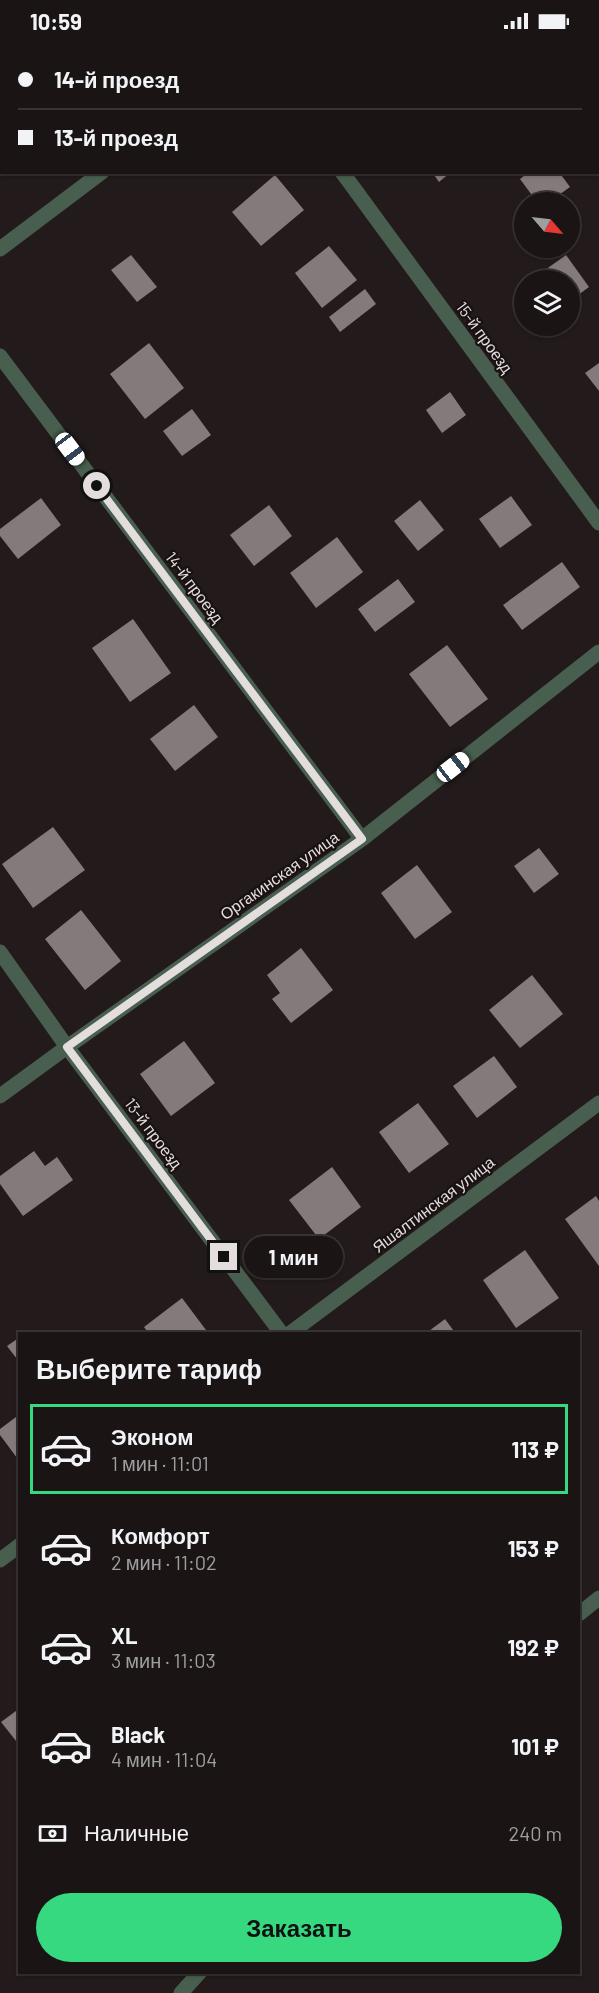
<!DOCTYPE html>
<html lang="ru">
<head>
<meta charset="utf-8">
<style>
	:root { --surface:#1a1414; --page:#272122; --text:#f1f3f6; --muted:#9f9ea0; --line:#383334; --accent:#36d880 }
	body { margin:0; font-family:Barlow,sans-serif; background:var(--page); color:var(--text); height:100vh; display:flex; flex-direction:column; font-size:22px; white-space:nowrap }
	* { box-sizing:border-box; margin:0 }
	p { font-size:20px; color:var(--muted) }
	.icon { flex:none; width:33px; height:33px; fill:none; stroke:currentColor; stroke-width:2; stroke-linecap:round; stroke-linejoin:round }
	.map { position:relative; flex:1; overflow:hidden }
	.details { position:absolute; left:18px; top:1290px; width:562px; height:642px; display:flex; flex-direction:column; background:var(--surface); border-radius:0px; box-shadow:0 2px 4px #0004,0 0 0 2px var(--line) }
	.details>* { flex:none }
	.hud { position:absolute; left:0px; top:0px; width:600px; height:132px; box-shadow:0 2px 4px #0004,0 0 0 2px var(--line); display:grid; align-content:center; height:132px; padding:0 18px; background:var(--surface) }
	.needle { width:39px; rotate:118deg }
	.buttons { position:absolute; left:514px; top:150px; display:grid; gap:12px }
	.buttons a { display:grid; place-items:center; width:66px; height:66px; border-radius:50%; background:var(--surface); box-shadow:0 2px 4px #0004,0 0 0 2px var(--line); font-size:30px }
	.end { position:absolute; width:27px; height:27px; margin:-14px; border:8px solid #e3ddde; background:#111; box-shadow:0 0 0 3px #111 }
	.from { border-radius:50% }
	.bubble { position:absolute; height:42px; border-radius:21px; background:var(--surface); box-shadow:0 2px 4px #0004,0 0 0 2px var(--line); font-size:20px; font-weight:700; line-height:42px; text-align:center }
	.car { position:absolute; width:18px; height:36px; margin:-18px -9px; border-radius:8px; box-shadow:0 0 4px 2px #0007; background:linear-gradient(#fff 24%,#345 0 40%,#fff 0 76%,#345 0 86%,#fff 0) }
	.hud b { display:flex; align-items:center; gap:21px; height:57px; font-size:22px }
	.hud b+b { border-top:2px solid var(--line) }
	.hud i { width:15px; height:15px; background:var(--text) }
	ul { padding:0; list-style:none }
	li { display:flex; align-items:center; gap:18px; height:90px; margin:0 12px 9px; padding:0 6px; border:3px solid transparent; border-radius:0px }
	li div { flex:1 }
	li b { display:block; font-size:22px }
	li em { font-style:normal; font-weight:700 }
	li.active { border-color:var(--accent) }
	li>.icon { width:54px; height:54px; stroke-width:1.5 }
	h2 { padding:0 18px; font-size:27px; line-height:72px }
	.pay { display:flex; align-items:center; gap:15px; height:66px; padding:0 18px; font-size:22px }
	.pay p { margin-inline-start:auto }
	.cta { display:flex; gap:12px; margin-top:auto; padding:12px 18px }
	.cta a { flex:1; height:69px; border-radius:36px; background:var(--accent); color:#111; font-size:24px; font-weight:700; line-height:69px; text-align:center }
	.status { display:flex; justify-content:space-between; align-items:center; height:42px; padding:0 30px; background:var(--surface); direction:ltr }
	.status svg { height:16px; fill:currentColor }
	.map>svg:first-child { display:block }
	.building { fill:#847a7b }
	.lines { fill:none; stroke-linecap:round; stroke-linejoin:round }
	.minor { stroke:#485f4f; stroke-width:15 }
	.route { stroke:#e3ddde; stroke-width:8 }
	.labels { text-anchor:middle; dominant-baseline:central; stroke-width:4.5; stroke-linejoin:round; paint-order:stroke }
	.street-label { font-size:16px; fill:#e3ddde; stroke:#191112 }
</style>
</head>
<body>
<div class="status"><b>10:59</b><svg viewBox="0 0 49 12"><path d="M0 12V9h3v3zM5 12V6h3v6zM10 12V3h3v9zM15 12V0h3v12zM26 1h20v11H26zM47 4h2v5h-2z"/></svg></div>
<div class="map">
<svg width="599" height="1951" viewBox="0 0 599 1951">
	<rect width="100%" height="100%" fill="#221a1b"/>
	<path class="building" d="M432,130H451L439,140Z
		M529,130H559L570,145L549,160H537L520,137Z
		M275,133L304,168L261,204L232,170Z
		M329,204L357,238L322,266L295,231Z
		M131,213L157,245L137,260L111,228Z
		M566,213L589,245L570,259V238H531Z
		M365,247L376,262L340,290L329,275Z
		M149,301L184,346L145,377L110,332Z
		M599,321V349L585,331Z
		M450,350L466,373L442,391L426,368Z
		M192,367L211,393L182,414L163,389Z
		M511,454L532,483L500,506L479,477Z
		M41,456L61,483L18,517L0,494V487Z
		M420,458L444,488L418,509L394,479Z
		M269,463L292,494L254,524L230,493Z
		M337,495L363,530L316,566L290,531Z
		M562,520L580,545L522,588L503,563Z
		M398,537L415,560L375,590L358,567Z
		M133,577L171,631L130,660L92,606Z
		M447,603L488,657L450,685L409,632Z
		M194,663L218,695L175,729L150,697Z
		M53,785L85,828L33,866L2,822Z
		M539,806L559,832L534,851L514,824Z
		M417,823L452,870L415,897L381,851Z
		M81,868L121,919L85,948L45,897Z
		M301,906L333,948L291,981L272,957L280,951L267,933Z
		M532,933L563,972L520,1006L489,968Z
		M184,999L215,1041L171,1074L140,1032Z
		M494,1014L517,1045L477,1076L453,1044Z
		M418,1061L449,1102L409,1131L379,1090Z
		M34,1109L45,1124L57,1115L73,1138L23,1174L0,1142V1134Z
		M332,1125L361,1165L319,1197L289,1158Z
		M596,1154L599,1159V1224L565,1177Z
		M525,1208L559,1256L516,1286L483,1238Z
		M182,1256L209,1292H149L144,1285Z
		M445,1277L456,1292H425Z
		M20,1295V1321L7,1304Z
		M20,1372V1420L0,1393V1387Z
		M20,1666V1704L1,1680Z"/>
	<g class="lines">
		<path class="minor" d="M273,2L275,0
			M342,130L599,481
			M0,207L102,130
			M0,314L362,797
			M0,910L67,1005L282,1292
			M0,1054L67,1005L362,797L599,610
			M289,1292L599,1061
			M0,1518L20,1503
			M579,1572L599,1556
			M181,1951L200,1930"/>
	</g>
	<g class="lines">
		<path class="route" d="M97,444L362,797L67,1005L224,1215"/>
	</g>
	<g class="labels">
		<g class="street-label">
			<text transform="translate(485 295) rotate(54)">15-й проезд</text>
			<text transform="translate(195 545) rotate(53)">14-й проезд</text>
			<text transform="translate(279 833) rotate(-35)">Оргакинская улица</text>
			<text transform="translate(154 1091) rotate(53)">13-й проезд</text>
			<text transform="translate(433 1162) rotate(-37)">Яшалтинская улица</text>
		</g>
	</g>
</svg>
<div class="buttons">
<a><svg class="needle" viewBox="-14 -14 28 28"><path d="M0-13l5 13h-10z" fill="#e53935"/><path d="M0 13l5-13h-10z" fill="#9f9ea0"/></svg></a>
<a><svg class="icon" aria-label="layers" viewBox="0 0 24 24"><path d="M12 4l9 5-9 5-9-5zM3 14l9 5 9-5"/></svg></a>
</div>
<i class="end from" style="left:97px;top:444px"></i>
<i class="end" style="left:224px;top:1215px"></i>
<div class="bubble" style="left:244px;top:1194px;width:99px">1 мин</div>
<i class="car" style="left:70px;top:407px;rotate:143deg"></i>
<i class="car" style="left:453px;top:725px;rotate:52deg"></i>
<div class="hud">
<b><i class="from"></i>14-й проезд</b>
<b><i></i>13-й проезд</b>
</div>
<section class="details">
<h2>Выберите тариф</h2>
<ul>
<li class="active"><svg class="icon" aria-label="car" viewBox="0 0 24 24"><path d="M5 17H2v-5l4-1 3-4h7l3 4 3 1v5h-3M9 17h6M6 11h13"/><circle cx="7" cy="17" r="2"/><circle cx="17" cy="17" r="2"/></svg><div><b>Эконом</b><p>1 мин · 11:01</p></div><em>113 ₽</em></li>
<li><svg class="icon" aria-label="car" viewBox="0 0 24 24"><path d="M5 17H2v-5l4-1 3-4h7l3 4 3 1v5h-3M9 17h6M6 11h13"/><circle cx="7" cy="17" r="2"/><circle cx="17" cy="17" r="2"/></svg><div><b>Комфорт</b><p>2 мин · 11:02</p></div><em>153 ₽</em></li>
<li><svg class="icon" aria-label="car" viewBox="0 0 24 24"><path d="M5 17H2v-5l4-1 3-4h7l3 4 3 1v5h-3M9 17h6M6 11h13"/><circle cx="7" cy="17" r="2"/><circle cx="17" cy="17" r="2"/></svg><div><b>XL</b><p>3 мин · 11:03</p></div><em>192 ₽</em></li>
<li><svg class="icon" aria-label="car" viewBox="0 0 24 24"><path d="M5 17H2v-5l4-1 3-4h7l3 4 3 1v5h-3M9 17h6M6 11h13"/><circle cx="7" cy="17" r="2"/><circle cx="17" cy="17" r="2"/></svg><div><b>Black</b><p>4 мин · 11:04</p></div><em>101 ₽</em></li>
</ul>
<div class="pay"><svg class="icon" aria-label="cash" viewBox="0 0 24 24"><path d="M3 7h18v10H3z"/><circle cx="12" cy="12" r="2"/></svg>Наличные<p>240 m</p></div>
<div class="cta"><a>Заказать</a></div>
</section>
</div>
</body>
</html>
